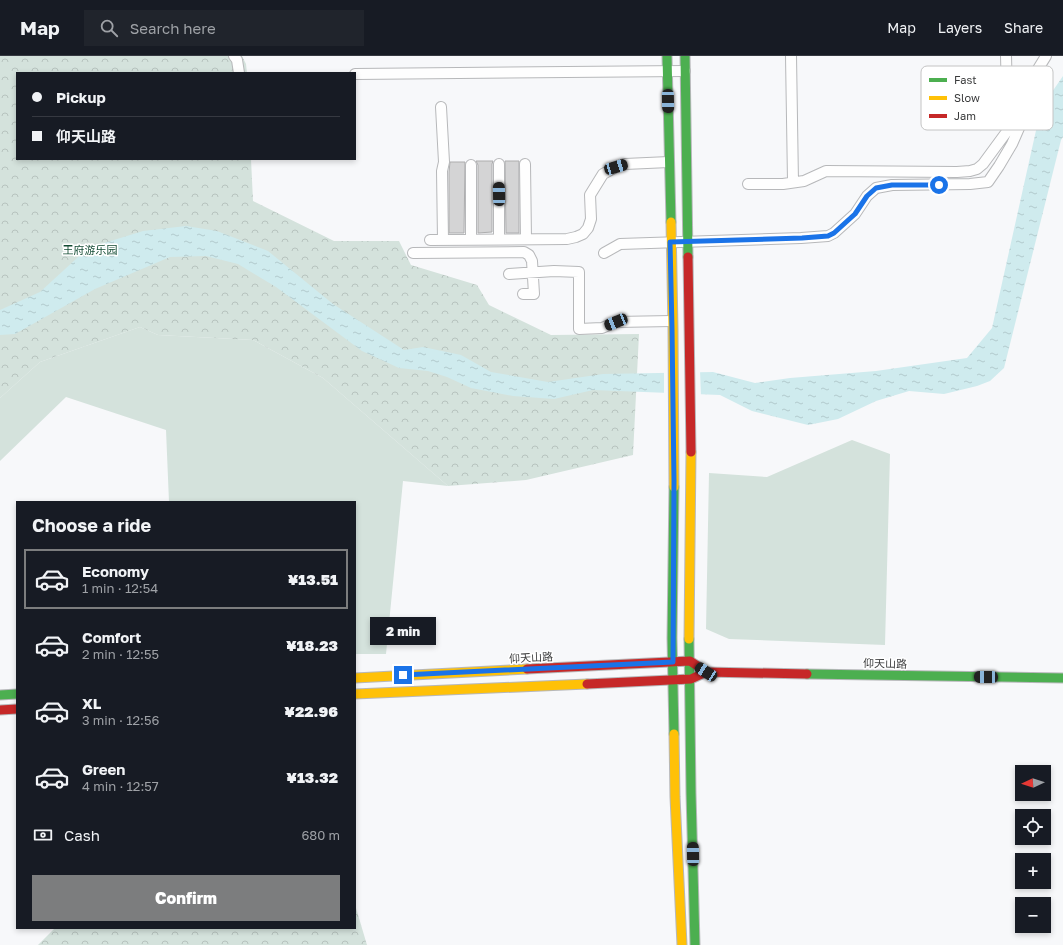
<!DOCTYPE html>
<html lang="en">
<head>
<meta charset="utf-8">
<style>
	:root { --surface:#171b24; --page:#20242c; --text:#f1f3f6; --muted:#9ea1a6; --line:#363941; --accent:#7c7d7e }
	body { margin:0; font-family:"Golos Text","Noto Sans SC",sans-serif; background:var(--page); color:var(--text); height:100vh; display:flex; flex-direction:column; font-size:15px; white-space:nowrap }
	* { box-sizing:border-box; margin:0 }
	p { font-size:13px; color:var(--muted) }
	.icon { flex:none; width:22px; height:22px; fill:none; stroke:currentColor; stroke-width:2; stroke-linecap:round; stroke-linejoin:round }
	.map { position:relative; flex:1; overflow:hidden }
	.side { position:absolute; left:16px; top:445px; width:340px; height:428px; display:flex; flex-direction:column; background:var(--surface); border-radius:0px; box-shadow:0 2px 6px #0003 }
	.side>* { flex:none }
	.hud { position:absolute; left:16px; top:16px; width:340px; height:88px; border-radius:0px; box-shadow:0 2px 6px #0003; display:grid; align-content:center; height:88px; padding:0 16px; background:var(--surface) }
	.needle { width:26px; rotate:266deg }
	.buttons { position:absolute; left:1015px; top:709px; display:grid; gap:8px }
	.buttons a { display:grid; place-items:center; width:36px; height:36px; border-radius:0px; background:var(--surface); box-shadow:0 2px 6px #0003; font-size:20px }
	.end { position:absolute; width:18px; height:18px; margin:-9px; border:5px solid #1a73e8; background:#fff; box-shadow:0 0 0 2px #fff }
	.from { border-radius:50% }
	.bubble { position:absolute; height:28px; border-radius:0px; background:var(--surface); box-shadow:0 2px 6px #0003; font-size:13px; font-weight:800; line-height:28px; text-align:center }
	.car { position:absolute; width:12px; height:24px; margin:-12px -6px; border-radius:5px; box-shadow:0 0 3px 1px #0007; background:linear-gradient(#222 24%,#8ab4d8 0 40%,#222 0 76%,#8ab4d8 0 86%,#222 0) }
	.hud b { display:flex; align-items:center; gap:14px; height:38px; font-size:15px }
	.hud b+b { border-top:1px solid var(--line) }
	.hud i { width:10px; height:10px; background:var(--text) }
	ul { padding:0; list-style:none }
	li { display:flex; align-items:center; gap:12px; height:60px; margin:0 8px 6px; padding:0 8px; border:2px solid transparent; border-radius:0px }
	li div { flex:1 }
	li b { display:block; font-size:15px }
	li em { font-style:normal; font-weight:800 }
	li.active { border-color:var(--accent) }
	li>.icon { width:36px; height:36px; stroke-width:1.5 }
	h2 { padding:0 16px; font-size:18px; line-height:48px }
	.pay { display:flex; align-items:center; gap:10px; height:44px; padding:0 16px; font-size:15px }
	.pay p { margin-inline-start:auto }
	.action { display:flex; gap:8px; margin-top:auto; padding:8px 16px }
	.action a { flex:1; height:46px; border-radius:0px; background:var(--accent); color:#fff; font-size:16px; font-weight:800; line-height:46px; text-align:center }
	header { display:flex; align-items:center; gap:24px; box-sizing:border-box; height:56px; padding:0 20px; background:var(--surface); border-bottom:1px solid var(--line) }
	header strong { font-size:19px }
	nav { display:flex; gap:22px; margin-inline-start:auto; font-size:14px }
	.search { width:280px; height:36px; background:var(--page); display:flex; align-items:center; gap:10px; box-sizing:border-box; padding:0 14px; border-radius:0px; color:var(--muted); font-size:15px }
	.map>svg:first-child { display:block }
	.grass { fill:#d4e2dc }
	.park { fill:url(#park-crowns) }
	.water { fill:url(#water-ripples) }
	.pier { fill:#f7f8fa }
	.building { fill:#d4d4d5; stroke:#adadae }
	.lines { fill:none; stroke-linecap:round; stroke-linejoin:round }
	.street-casing { stroke:#b7b8ba; stroke-width:12 }
	.fast-casing { stroke:#b7b8ba; stroke-width:11 }
	.slow-casing { stroke:#b7b8ba; stroke-width:11 }
	.jam-casing { stroke:#b7b8ba; stroke-width:11 }
	.street { stroke:#fefefe; stroke-width:10 }
	.fast { stroke:#4caf50; stroke-width:9 }
	.slow { stroke:#ffc107; stroke-width:9 }
	.jam { stroke:#c62828; stroke-width:9 }
	.route { stroke:#1a73e8; stroke-width:5 }
	.labels { text-anchor:middle; dominant-baseline:central; stroke-width:3; stroke-linejoin:round; paint-order:stroke }
	.park-label { font-size:11px; fill:#124b33; stroke:#fff }
	.street-label { font-size:11px; fill:#3a3b3c; stroke:#fff }
	.key { fill:#fff; stroke:#c4c4c4; stroke-width:1 }
	.key-label { font-size:11px; fill:#3a3b3c }
</style>
</head>
<body>
<header>
<strong>Map</strong>
<div class="search"><svg class="icon" aria-label="search" viewBox="0 0 24 24"><circle cx="10" cy="10" r="6"/><path d="M15 15l6 6"/></svg>Search here</div>
<nav><a>Map</a><a>Layers</a><a>Share</a></nav>
</header>
<div class="map">
<svg width="1063" height="889" viewBox="0 0 1063 889">
	<defs>
		<pattern id="park-crowns" width="20" height="18" patternUnits="userSpaceOnUse"><rect width="20" height="18" fill="#d4e2dc"/><path d="M2 6a3 3 0 1 1 6 0M12 15a3 3 0 1 1 6 0" fill="none" stroke="#b7c3be"/></pattern>
		<pattern id="water-ripples" width="26" height="14" patternUnits="userSpaceOnUse"><rect width="26" height="14" fill="#cfebee"/><path d="M2 4q2-2 4 0t4 0M15 11q2-2 4 0t4 0" fill="none" stroke="#b2cacd"/></pattern>
	</defs>
	<rect width="100%" height="100%" fill="#f7f8fa"/>
	<path class="grass" d="M140,271L158,279L253,284L323,322L448,430L403,425L386,598H355V446H169L166,374L66,341L0,405V342L40,306Z
		M852,384L890,398L885,589L729,583L706,573L709,417L767,421Z"/>
	<path class="park" d="M0,0H242L246,8L247,17H17V103H251L253,145L334,185H399L411,209L477,229L489,249L551,279L639,278L633,399L526,424L448,430L323,322L253,284L158,279L140,271L40,306L0,342Z
		M355,852H356L367,889H38L55,872H355Z"/>
	<path class="water" d="M1063,20V81L1061,84L1004,312L990,325L977,330L944,338L909,335L876,345L838,363L808,369L752,355L720,339L593,334L554,343L513,340L471,332L447,321L428,315L399,312L362,295L276,231L238,208L206,200L170,201L95,233L15,278L0,279V254L40,236L88,192L143,175L186,170L217,175L268,195L333,248L404,294L423,291L461,299L491,316L548,326L603,318L713,316L755,327L790,322L876,315L967,302L992,272L1041,52Z"/>
	<path class="pier" d="M700,314L701,341L664,339V315Z"/>
	<path class="building" d="M476,105H493L492,108V176L478,177V109Z
		M505,105H519V177H506Z
		M450,106H465L464,177H449V116Z"/>
	<g class="lines">
		<g class="street-casing">
			<path id="street" d="M234,0L237,4L239,17
				M791,0L793,126
				M355,18L685,15
				M441,51L444,106L442,115L443,184
				M499,108V183
				M525,108L526,183
				M471,109V183
				M748,128H783L804,125L826,115L957,116L970,115L977,113L983,108L1008,74L1006,0
				M430,184L567,183L576,181L583,178L588,172L591,163L590,139L603,118L616,111L625,108L669,106
				M413,197L524,196L529,199L532,205L534,238H523
				M604,197L620,188L801,182L828,180L834,177L855,158L867,140L876,132L892,129L970,128L988,126L999,110L1012,88L1019,72L1030,26L1046,0
				M509,218L554,215L579,216V273L602,272L616,266L672,265"/>
		</g>
		<g class="fast-casing">
			<path id="fast" d="M667,0L671,166
				M685,0L688,201
				M689,583L691,737L695,889
				M807,618L1063,622
				M0,639L17,638
				M674,678L672,582L674,431"/>
		</g>
		<g class="slow-casing">
			<path id="slow" d="M671,166L673,273L674,431
				M689,583L691,396
				M355,622L527,613
				M355,638L587,628
				M674,678L675,741L682,889"/>
		</g>
		<g class="jam-casing">
			<path id="jam" d="M688,201L691,396
				M527,613L690,605L699,611
				M587,628L691,623L706,616L807,618
				M0,654L17,653"/>
		</g>
		<use href="#street" class="street"/>
		<use href="#fast" class="fast"/>
		<use href="#slow" class="slow"/>
		<use href="#jam" class="jam"/>
	</g>
	<g class="lines">
		<path class="route" d="M403,619L673,606L674,425L672,273L670,186L802,182L828,180L834,177L855,158L867,140L876,132L892,129H939"/>
	</g>
	<g class="labels">
		<g class="park-label">
			<text x="90" y="193">王府游乐园</text>
		</g>
		<g class="street-label">
			<text transform="translate(531 601) rotate(-3)">仰天山路</text>
			<text transform="translate(885 607) rotate(1)">仰天山路</text>
		</g>
	</g>
	<rect x="921" y="10" width="132" height="64" rx="6" class="key"/>
	<rect x="929" y="22" width="18" height="4" fill="#4caf50"/>
	<rect x="929" y="40" width="18" height="4" fill="#ffc107"/>
	<rect x="929" y="58" width="18" height="4" fill="#c62828"/>
	<g class="key-label">
		<text x="954" y="28">Fast</text>
		<text x="954" y="46">Slow</text>
		<text x="954" y="64">Jam</text>
	</g>
</svg>
<div class="buttons">
<a><svg class="needle" viewBox="-14 -14 28 28"><path d="M0-13l5 13h-10z" fill="#e53935"/><path d="M0 13l5-13h-10z" fill="#9ea1a6"/></svg></a>
<a><svg class="icon" aria-label="locate" viewBox="0 0 24 24"><circle cx="12" cy="12" r="6"/><path d="M12 2v4M12 18v4M2 12h4M18 12h4"/></svg></a>
<a>+</a>
<a>−</a>
</div>
<i class="end from" style="left:939px;top:129px"></i>
<i class="end" style="left:403px;top:619px"></i>
<div class="bubble" style="left:370px;top:561px;width:66px">2 min</div>
<i class="car" style="left:668px;top:45px;rotate:179deg"></i>
<i class="car" style="left:616px;top:111px;rotate:74deg"></i>
<i class="car" style="left:499px;top:138px;rotate:359deg"></i>
<i class="car" style="left:616px;top:266px;rotate:248deg"></i>
<i class="car" style="left:706px;top:616px;rotate:303deg"></i>
<i class="car" style="left:986px;top:621px;rotate:271deg"></i>
<i class="car" style="left:693px;top:798px;rotate:359deg"></i>
<div class="hud">
<b><i class="from"></i>Pickup</b>
<b><i></i>仰天山路</b>
</div>
<section class="side">
<h2>Choose a ride</h2>
<ul>
<li class="active"><svg class="icon" aria-label="car" viewBox="0 0 24 24"><path d="M5 17H2v-5l4-1 3-4h7l3 4 3 1v5h-3M9 17h6M6 11h13"/><circle cx="7" cy="17" r="2"/><circle cx="17" cy="17" r="2"/></svg><div><b>Economy</b><p>1 min · 12:54</p></div><em>¥13.51</em></li>
<li><svg class="icon" aria-label="car" viewBox="0 0 24 24"><path d="M5 17H2v-5l4-1 3-4h7l3 4 3 1v5h-3M9 17h6M6 11h13"/><circle cx="7" cy="17" r="2"/><circle cx="17" cy="17" r="2"/></svg><div><b>Comfort</b><p>2 min · 12:55</p></div><em>¥18.23</em></li>
<li><svg class="icon" aria-label="car" viewBox="0 0 24 24"><path d="M5 17H2v-5l4-1 3-4h7l3 4 3 1v5h-3M9 17h6M6 11h13"/><circle cx="7" cy="17" r="2"/><circle cx="17" cy="17" r="2"/></svg><div><b>XL</b><p>3 min · 12:56</p></div><em>¥22.96</em></li>
<li><svg class="icon" aria-label="car" viewBox="0 0 24 24"><path d="M5 17H2v-5l4-1 3-4h7l3 4 3 1v5h-3M9 17h6M6 11h13"/><circle cx="7" cy="17" r="2"/><circle cx="17" cy="17" r="2"/></svg><div><b>Green</b><p>4 min · 12:57</p></div><em>¥13.32</em></li>
</ul>
<div class="pay"><svg class="icon" aria-label="cash" viewBox="0 0 24 24"><path d="M3 7h18v10H3z"/><circle cx="12" cy="12" r="2"/></svg>Cash<p>680 m</p></div>
<div class="action"><a>Confirm</a></div>
</section>
</div>
</body>
</html>
